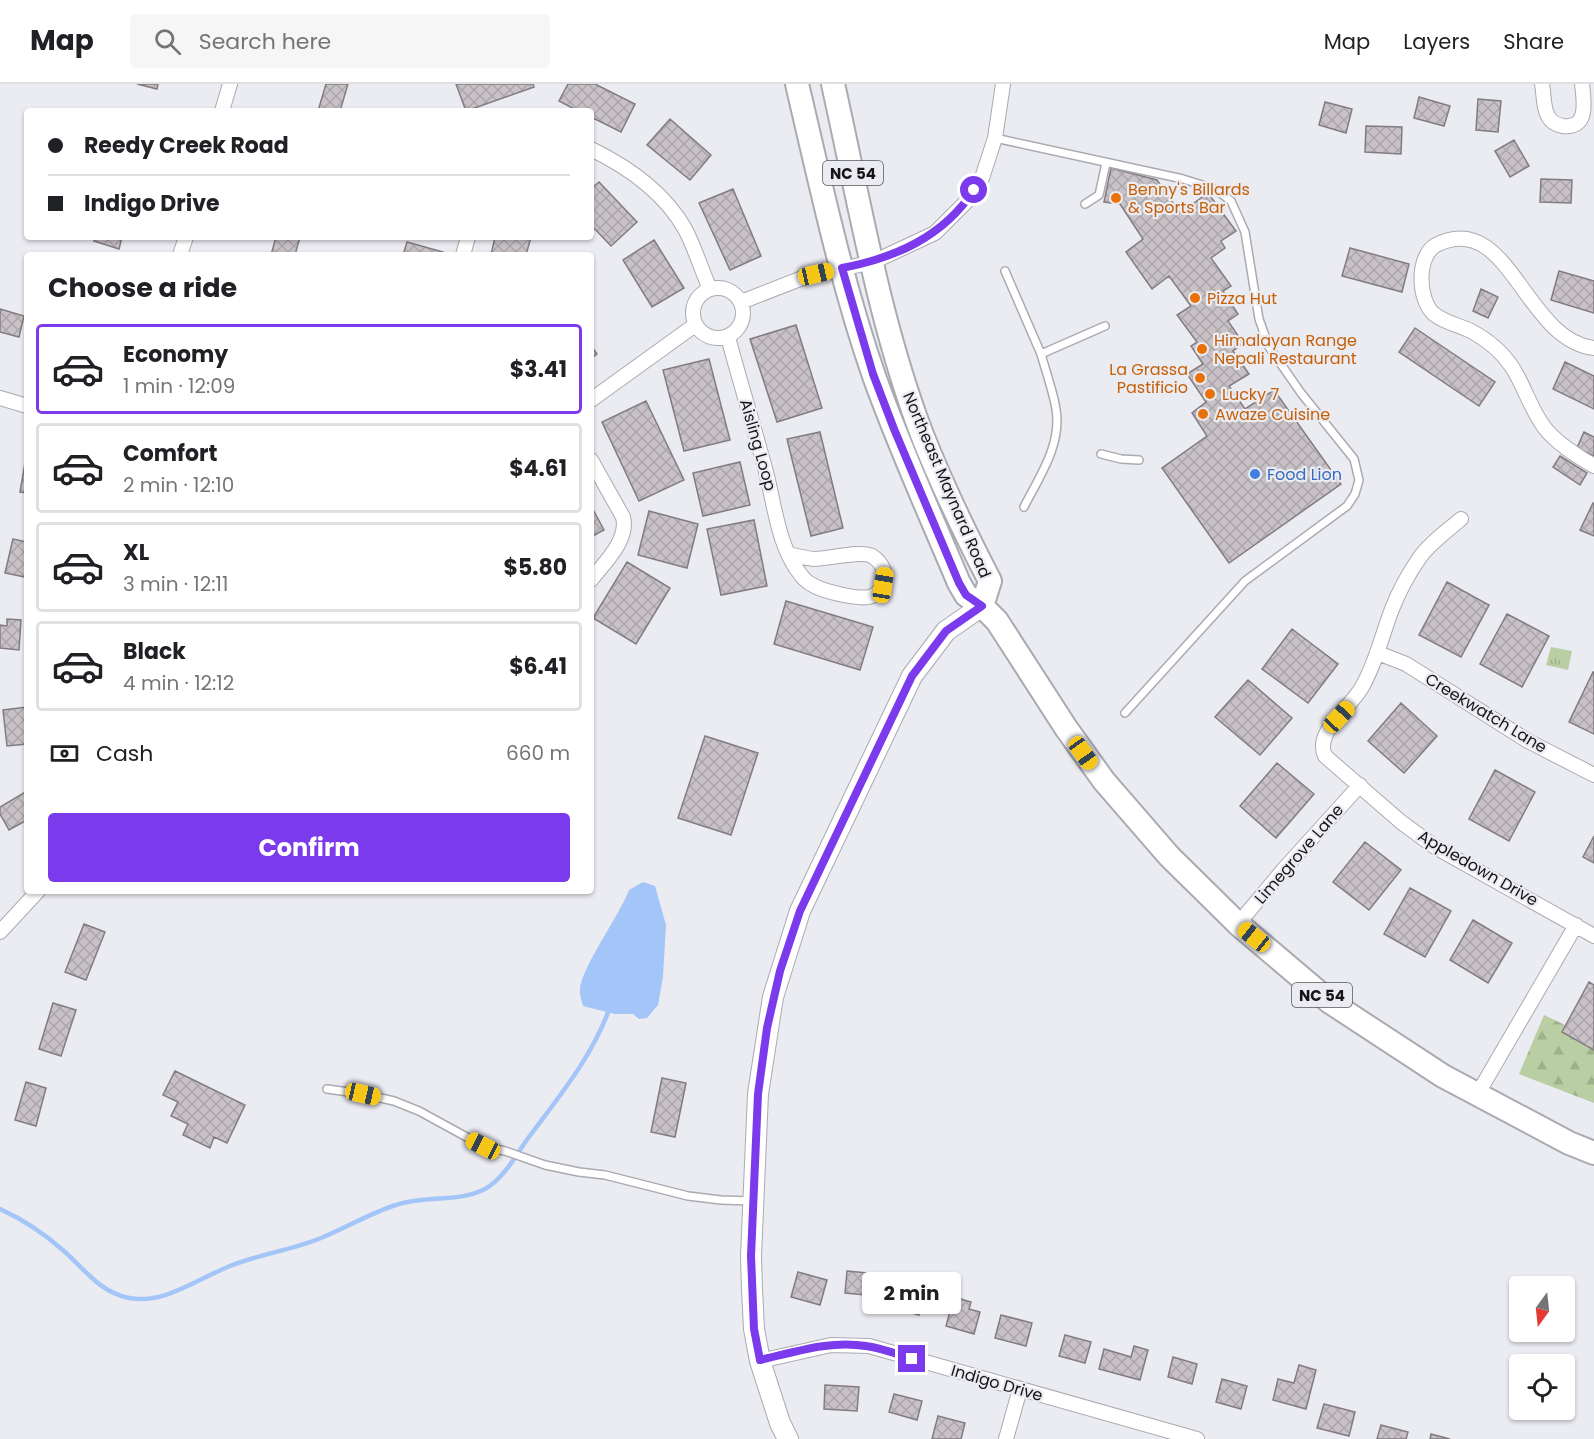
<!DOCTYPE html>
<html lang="en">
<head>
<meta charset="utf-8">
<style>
	:root { --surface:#fff; --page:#f6f6f6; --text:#202124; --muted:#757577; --line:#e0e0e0; --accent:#7c3aed }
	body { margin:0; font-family:Poppins,sans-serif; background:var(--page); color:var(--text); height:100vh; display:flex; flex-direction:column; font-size:22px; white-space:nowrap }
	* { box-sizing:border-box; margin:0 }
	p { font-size:20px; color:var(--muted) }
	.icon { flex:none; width:33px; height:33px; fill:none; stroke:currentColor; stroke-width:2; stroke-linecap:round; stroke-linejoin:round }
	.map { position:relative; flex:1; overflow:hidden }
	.drawer { position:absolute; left:24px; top:168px; width:570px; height:642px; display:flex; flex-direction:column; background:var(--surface); border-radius:6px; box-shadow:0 2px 4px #0004 }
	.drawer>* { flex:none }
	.banner { position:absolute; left:24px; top:24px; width:570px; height:132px; border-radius:6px; box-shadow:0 2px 4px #0004; display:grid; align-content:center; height:132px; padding:0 24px; background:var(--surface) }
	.needle { width:39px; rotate:195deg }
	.fabs { position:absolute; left:1509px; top:1192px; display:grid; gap:12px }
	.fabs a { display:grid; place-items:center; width:66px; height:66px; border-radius:6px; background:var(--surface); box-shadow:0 2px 4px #0004; font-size:30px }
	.end { position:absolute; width:27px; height:27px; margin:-14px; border:8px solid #7c3aed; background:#fff; box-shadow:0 0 0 3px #fff }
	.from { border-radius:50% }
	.bubble { position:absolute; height:42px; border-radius:6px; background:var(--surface); box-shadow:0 2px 4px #0004; font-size:20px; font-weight:700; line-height:42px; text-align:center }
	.car { position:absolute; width:18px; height:36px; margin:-18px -9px; border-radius:8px; box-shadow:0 0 4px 2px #0007; background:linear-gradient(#f5c518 24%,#345 0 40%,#f5c518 0 76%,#345 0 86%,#f5c518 0) }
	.banner b { display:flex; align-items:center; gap:21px; height:57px; font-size:22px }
	.banner b+b { border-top:2px solid var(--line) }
	.banner i { width:15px; height:15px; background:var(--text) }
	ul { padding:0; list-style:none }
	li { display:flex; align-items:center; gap:18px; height:90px; margin:0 12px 9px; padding:0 12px; border:3px solid var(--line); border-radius:6px }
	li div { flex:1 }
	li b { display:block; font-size:22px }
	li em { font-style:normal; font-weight:700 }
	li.selected { border-color:var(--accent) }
	li>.icon { width:54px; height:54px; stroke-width:1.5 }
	h2 { padding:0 24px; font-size:27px; line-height:72px }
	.pay { display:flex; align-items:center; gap:15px; height:66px; padding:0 24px; font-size:22px }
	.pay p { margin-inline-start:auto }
	.button { display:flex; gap:12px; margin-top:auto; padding:12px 24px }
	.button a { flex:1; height:69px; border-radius:6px; background:var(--accent); color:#fff; font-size:24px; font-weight:700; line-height:69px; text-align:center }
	header { display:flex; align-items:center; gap:36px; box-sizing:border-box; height:84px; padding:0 30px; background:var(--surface); border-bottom:2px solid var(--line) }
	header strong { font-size:28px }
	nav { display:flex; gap:33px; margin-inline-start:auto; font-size:21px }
	.search { width:420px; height:54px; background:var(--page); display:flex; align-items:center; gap:15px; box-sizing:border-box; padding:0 21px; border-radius:6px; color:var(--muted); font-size:22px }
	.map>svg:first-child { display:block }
	.forest { fill:url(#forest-firs) }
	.park { fill:url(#park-tufts) }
	.water { fill:#a4c5f7 }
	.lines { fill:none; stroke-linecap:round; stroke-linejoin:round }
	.stream { stroke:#a4c5f7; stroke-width:4.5 }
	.building { fill:url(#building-cross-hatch); stroke:#827c81; stroke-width:1.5 }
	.lane-casing { stroke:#aaaab1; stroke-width:10 }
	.street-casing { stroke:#aaaab1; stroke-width:16 }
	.secondary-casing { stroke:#aaaab1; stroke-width:22 }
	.primary-casing { stroke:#aaaab1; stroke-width:26 }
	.lane { stroke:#fff; stroke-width:7 }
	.street { stroke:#fff; stroke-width:14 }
	.secondary { stroke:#fff; stroke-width:20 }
	.primary { stroke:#fff; stroke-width:22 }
	.route { stroke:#7c3aed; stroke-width:8 }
	.food-dot { fill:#e8710a; stroke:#ebebf2; stroke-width:2 }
	.shop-dot { fill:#3f7fe0; stroke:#ebebf2; stroke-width:2 }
	.labels { text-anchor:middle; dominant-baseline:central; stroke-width:4.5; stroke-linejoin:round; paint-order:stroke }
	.shield { fill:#ebebf2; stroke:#555559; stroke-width:1.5 }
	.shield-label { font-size:15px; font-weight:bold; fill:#151518 }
	.food-label { font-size:16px; fill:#c56008; stroke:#ebebf2; text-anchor:start }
	.street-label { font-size:16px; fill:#151518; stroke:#ebebf2 }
	.shop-label { font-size:16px; fill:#366cbe; stroke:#ebebf2; text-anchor:start }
</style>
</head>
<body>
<header>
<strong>Map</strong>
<div class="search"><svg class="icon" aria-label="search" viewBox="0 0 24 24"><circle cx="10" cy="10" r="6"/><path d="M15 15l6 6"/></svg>Search here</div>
<nav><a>Map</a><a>Layers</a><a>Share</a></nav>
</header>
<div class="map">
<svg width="1594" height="1355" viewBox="0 0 1594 1355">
	<defs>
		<pattern id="forest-firs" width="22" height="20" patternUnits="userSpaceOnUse" patternTransform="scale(1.5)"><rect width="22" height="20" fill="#bacea4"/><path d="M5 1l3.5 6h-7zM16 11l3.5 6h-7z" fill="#9fb08c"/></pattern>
		<pattern id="park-tufts" width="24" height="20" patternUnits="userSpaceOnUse" patternTransform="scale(1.5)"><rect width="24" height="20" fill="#bacea4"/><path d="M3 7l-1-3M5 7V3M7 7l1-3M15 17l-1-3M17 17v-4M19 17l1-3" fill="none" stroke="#9fb08c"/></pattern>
		<pattern id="building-cross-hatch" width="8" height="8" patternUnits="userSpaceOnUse" patternTransform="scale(1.5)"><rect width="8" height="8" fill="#c8c2c7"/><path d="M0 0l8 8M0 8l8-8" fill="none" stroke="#aba6aa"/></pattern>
	</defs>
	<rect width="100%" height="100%" fill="#ebebf2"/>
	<path class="forest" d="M1544,931L1594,955V1019L1519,990Z"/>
	<path class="park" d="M1551,563L1572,567L1568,586L1546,581Z"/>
	<path class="water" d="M643,798L655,802L666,841L663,893L658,921L647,934L639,935L633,930H615L583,922C582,918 580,913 580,908C578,888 620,831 629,806Z"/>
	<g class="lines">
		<path class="stream" d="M0,1125C22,1135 46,1151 64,1167C85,1186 100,1208 129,1214C164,1221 199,1194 230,1182C260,1170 292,1166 321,1154C346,1144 370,1129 396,1121C424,1111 458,1119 485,1105C502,1096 515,1073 526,1057C557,1015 592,974 610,923"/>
	</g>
	<path class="building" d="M137,0H158L157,5Z
		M326,0H348L340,27H318Z
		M456,0H533L534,3L466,27Z
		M568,0H595L635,20L621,48L591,33V27H578L559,17Z
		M1419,13L1450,22L1444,42L1414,34Z
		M1478,15L1501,17L1498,48L1476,46Z
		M1325,18L1352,25L1346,49L1319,41Z
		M670,35L711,71L690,96L647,61Z
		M1366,42L1402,43L1401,70L1365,68Z
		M1514,56L1529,82L1510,93L1495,67Z
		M1111,84L1157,96L1180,129L1208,109L1236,147L1221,157L1225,164L1211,174L1231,202L1223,207L1238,230L1228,237L1243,259L1233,267L1249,290L1229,302L1245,325L1274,306L1341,400L1229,479L1162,384L1207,352L1192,329L1206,318L1187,290L1203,280L1191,262L1197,258L1177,231L1191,222L1169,192L1152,205L1126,168L1143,155L1120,120L1104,118Z
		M1541,95L1572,96L1571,119L1540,118Z
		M599,98L637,138L611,162L591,141V105Z
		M733,105L761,172L730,186L699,119Z
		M96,153H122L119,165L94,157Z
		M276,153H300L295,171H271Z
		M495,153H531L526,171H491Z
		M654,156L684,204L652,223L623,176Z
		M407,158L443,168L442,171H403Z
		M1350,164L1409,180L1402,208L1342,192Z
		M1559,187L1594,197V229L1551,216Z
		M1481,205L1498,213L1488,234L1473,227Z
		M0,225L24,232L19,253L0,248Z
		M796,241L822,324L777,338L750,255Z
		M1415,244L1495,298L1479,322L1399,268Z
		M591,262L597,270L591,275Z
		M709,275L730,356L684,367L663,286Z
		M1565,278L1594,292V325L1553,305Z
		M646,317L684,396L639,417L602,338Z
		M820,348L843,444L811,452L787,355Z
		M1584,348L1594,353V372L1577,364Z
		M1560,372L1587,389L1580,401L1553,383Z
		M26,373H27V409L20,408Z
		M740,378L750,421L703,432L693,389Z
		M1593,419L1594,420V452L1580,446Z
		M591,422L604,446L591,453Z
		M649,427L698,440L687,484L638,471Z
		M754,436L767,502L721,511L707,445Z
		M13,455L27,458L25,493L5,489Z
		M627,478L670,504L636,560L593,534Z
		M1447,498L1489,521L1461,573L1419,551Z
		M786,517L873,543L860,586L774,560Z
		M1507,530L1549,552L1522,603L1480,580Z
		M7,535L21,536L19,566L0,564V541L7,542Z
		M1292,545L1338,580L1308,619L1262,585Z
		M1593,588H1594V650L1569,638Z
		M1248,596L1292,634L1260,671L1215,633Z
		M1401,619L1437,652L1404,689L1368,657Z
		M27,623V660L7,662L3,626Z
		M705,652L758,669L731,751L678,734Z
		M1277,679L1314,710L1276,754L1240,722Z
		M1495,686L1535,708L1509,757L1469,735Z
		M27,707V736L9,746L0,730V723Z
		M1594,752V779L1583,773Z
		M1365,758L1401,786L1369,826L1333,798Z
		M1410,804L1451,827L1425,873L1384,850Z
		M1473,836L1512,859L1488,899L1450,876Z
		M84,840L105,848L86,896L65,888Z
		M1589,898L1594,901V966L1562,948Z
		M53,919L76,926L61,972L39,965Z
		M175,987L245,1021L227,1059L214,1053L210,1064L183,1051L188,1040L171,1032L178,1018L163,1011Z
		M662,994L686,999L675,1053L651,1048Z
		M26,998L46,1004L36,1042L15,1036Z
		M847,1187L878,1190L876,1212L845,1209Z
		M798,1188L827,1196L820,1221L791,1213Z
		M907,1194L922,1198L918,1211L924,1213L919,1231L891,1223L897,1198L905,1200Z
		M954,1213L971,1218L969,1225L980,1228L974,1250L946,1242Z
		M1001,1231L1032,1239L1026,1262L995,1254Z
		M1065,1251L1091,1258L1085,1279L1059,1272Z
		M1134,1262L1148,1266L1140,1296L1099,1285L1104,1265L1131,1273Z
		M1173,1273L1197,1280L1192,1300L1168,1293Z
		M1299,1281L1316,1286L1306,1325L1273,1316L1278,1295L1294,1299Z
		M1222,1295L1247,1302L1241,1325L1216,1318Z
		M825,1301L859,1303L857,1327L824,1325Z
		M894,1310L922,1317L917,1336L889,1328Z
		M1324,1320L1355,1328L1349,1352L1317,1344Z
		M938,1332L965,1339L961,1355H932Z
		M1381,1341L1408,1348L1406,1355H1377Z
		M1431,1350L1450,1355H1430Z"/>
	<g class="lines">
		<g class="lane-casing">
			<path id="lane" d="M995,54L1183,95L1215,105L1231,117L1245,148L1259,235L1269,263L1301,309L1354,375L1359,396L1355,410L1347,422L1245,497L1125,629
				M1085,120L1099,111L1106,79
				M1005,187L1041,270L1105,242
				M1101,370L1121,375L1139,376
				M1024,423C1039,393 1062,361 1056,325C1053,307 1046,288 1041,270
				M327,1005L363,1010L394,1017L419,1027L483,1062L505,1067L545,1081L579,1088L605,1091L688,1112L721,1116L752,1117"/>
		</g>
		<g class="street-casing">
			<path id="street" d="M1542,0C1544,10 1543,24 1548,32C1551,38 1557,41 1563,42C1589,45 1584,17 1582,0
				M222,27L230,0
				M591,65C628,83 664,108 685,145C695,164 701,185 710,205
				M180,171L186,153
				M463,171L468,153
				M693 229a25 25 0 1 1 50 0a25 25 0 1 1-50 0Z
				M741,218L805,193L873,178L935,149L966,118L982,94L995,54L1003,0
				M728,253C740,298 754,343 766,388C775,422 778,463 801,491C803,494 808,499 811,500C821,507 861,517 872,512C890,504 888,482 872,472C861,466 829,475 814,475C805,474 797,472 788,470
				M1594,264C1524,256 1509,124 1436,161C1416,172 1418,217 1434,230C1445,239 1459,241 1471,247C1486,255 1502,268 1512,283C1524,301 1530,324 1544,343C1556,359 1577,372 1594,382
				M0,314L27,322
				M591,316L695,241
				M591,376L623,433C629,456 604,479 591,496
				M1461,435C1447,447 1431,458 1420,473C1409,489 1399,507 1392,525C1382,551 1376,579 1362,603C1350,625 1314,647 1325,672L1401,738L1435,763L1594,852
				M1378,569L1406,580L1528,657L1594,691
				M1238,840L1284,785L1360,701
				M0,848L38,807
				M1477,1011L1576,841
				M760,1277L831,1261L869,1262L1197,1355
				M1006,1355L1020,1305"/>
		</g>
		<g class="secondary-casing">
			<path id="secondary" d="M788,1355L780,1339L760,1277L754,1245L752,1205L751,1172L758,1010L773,913L800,827L912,592L946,547L982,522"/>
		</g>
		<g class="primary-casing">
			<path id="primary" d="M797,0C820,97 841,197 874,292C899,362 930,430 959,499L966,511L982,522L997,537L1066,644L1104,697L1169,772L1238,840L1330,918L1443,992L1569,1059L1594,1069
				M833,0C859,116 879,237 921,348C941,399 965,449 990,497L982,522"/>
		</g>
		<use href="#lane" class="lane"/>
		<use href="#street" class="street"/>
		<use href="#secondary" class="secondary"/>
		<use href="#primary" class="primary"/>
	</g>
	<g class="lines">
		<path class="route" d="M912,1275C897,1270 882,1264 866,1262C830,1256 795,1268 760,1276L754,1245L751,1172L758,1010L767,944L780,887L800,827L912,592L946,547L982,522L966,511L959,499L894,345L873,290L842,184C895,174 943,153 974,106"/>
	</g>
	<g class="food-dot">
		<circle cx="1116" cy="114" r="6"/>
		<circle cx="1195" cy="214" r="6"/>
		<circle cx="1202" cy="265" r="6"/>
		<circle cx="1200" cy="294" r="6"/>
		<circle cx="1210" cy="310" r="6"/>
		<circle cx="1203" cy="330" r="6"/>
	</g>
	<circle class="shop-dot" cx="1255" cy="390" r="6"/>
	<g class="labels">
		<g class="shield">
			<rect x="823" y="77" width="60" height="24" rx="4.5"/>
			<rect x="1292" y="899" width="60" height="24" rx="4.5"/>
		</g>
		<g class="shield-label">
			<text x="853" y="89">NC 54</text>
			<text x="1322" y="911">NC 54</text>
		</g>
		<g class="food-label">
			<text x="1128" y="105">Benny's Billards<tspan x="1128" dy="18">&amp; Sports Bar</tspan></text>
			<text x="1207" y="214">Pizza Hut</text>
			<text x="1214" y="256">Himalayan Range<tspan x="1214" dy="18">Nepali Restaurant</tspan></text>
			<text x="1188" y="285" text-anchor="end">La Grassa<tspan x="1188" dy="18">Pastificio</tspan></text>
			<text x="1222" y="310">Lucky 7</text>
			<text x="1215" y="330">Awaze Cuisine</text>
		</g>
		<g class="street-label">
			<text transform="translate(758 361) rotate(74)">Aisling Loop</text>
			<text transform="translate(947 401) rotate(67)">Northeast Maynard Road</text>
			<text transform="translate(1486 629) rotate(31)">Creekwatch Lane</text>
			<text transform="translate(1299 770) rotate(-49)">Limegrove Lane</text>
			<text transform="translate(1478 784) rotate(30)">Appledown Drive</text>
			<text transform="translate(997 1299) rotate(16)">Indigo Drive</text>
		</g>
		<g class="shop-label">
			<text x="1267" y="390">Food Lion</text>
		</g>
	</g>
</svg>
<div class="fabs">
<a><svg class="needle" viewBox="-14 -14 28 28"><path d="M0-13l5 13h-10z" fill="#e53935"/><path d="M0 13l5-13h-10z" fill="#757577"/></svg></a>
<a><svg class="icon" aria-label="locate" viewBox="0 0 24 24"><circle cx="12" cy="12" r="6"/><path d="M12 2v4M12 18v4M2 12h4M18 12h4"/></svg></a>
</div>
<i class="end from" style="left:974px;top:106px"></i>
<i class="end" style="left:912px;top:1275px"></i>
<div class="bubble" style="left:862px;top:1188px;width:99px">2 min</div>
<i class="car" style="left:816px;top:190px;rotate:77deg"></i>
<i class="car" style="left:883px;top:501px;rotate:9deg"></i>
<i class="car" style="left:1339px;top:633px;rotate:43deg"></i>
<i class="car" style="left:1083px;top:669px;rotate:145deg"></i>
<i class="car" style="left:1254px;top:853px;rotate:309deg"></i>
<i class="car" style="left:363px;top:1010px;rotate:103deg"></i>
<i class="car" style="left:483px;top:1062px;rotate:297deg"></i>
<div class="banner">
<b><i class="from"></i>Reedy Creek Road</b>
<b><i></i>Indigo Drive</b>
</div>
<section class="drawer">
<h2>Choose a ride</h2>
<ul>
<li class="selected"><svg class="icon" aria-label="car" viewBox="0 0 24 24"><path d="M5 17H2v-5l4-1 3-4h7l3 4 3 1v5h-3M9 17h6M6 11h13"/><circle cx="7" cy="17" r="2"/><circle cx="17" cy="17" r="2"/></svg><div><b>Economy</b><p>1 min · 12:09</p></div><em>$3.41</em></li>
<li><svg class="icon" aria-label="car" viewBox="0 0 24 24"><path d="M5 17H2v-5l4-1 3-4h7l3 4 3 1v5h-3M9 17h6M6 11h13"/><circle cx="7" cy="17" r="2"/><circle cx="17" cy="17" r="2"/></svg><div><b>Comfort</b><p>2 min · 12:10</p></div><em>$4.61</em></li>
<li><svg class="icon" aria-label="car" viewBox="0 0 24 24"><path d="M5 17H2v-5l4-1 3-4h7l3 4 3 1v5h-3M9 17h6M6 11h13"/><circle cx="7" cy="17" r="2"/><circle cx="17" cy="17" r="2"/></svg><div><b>XL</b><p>3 min · 12:11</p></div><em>$5.80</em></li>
<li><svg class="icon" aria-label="car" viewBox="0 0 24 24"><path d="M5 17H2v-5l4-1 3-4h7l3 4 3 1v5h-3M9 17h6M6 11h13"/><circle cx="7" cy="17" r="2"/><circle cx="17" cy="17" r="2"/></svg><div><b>Black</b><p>4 min · 12:12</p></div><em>$6.41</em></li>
</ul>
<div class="pay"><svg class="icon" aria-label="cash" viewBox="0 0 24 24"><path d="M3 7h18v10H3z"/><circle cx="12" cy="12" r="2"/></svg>Cash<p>660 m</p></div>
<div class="button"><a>Confirm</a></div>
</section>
</div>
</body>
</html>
